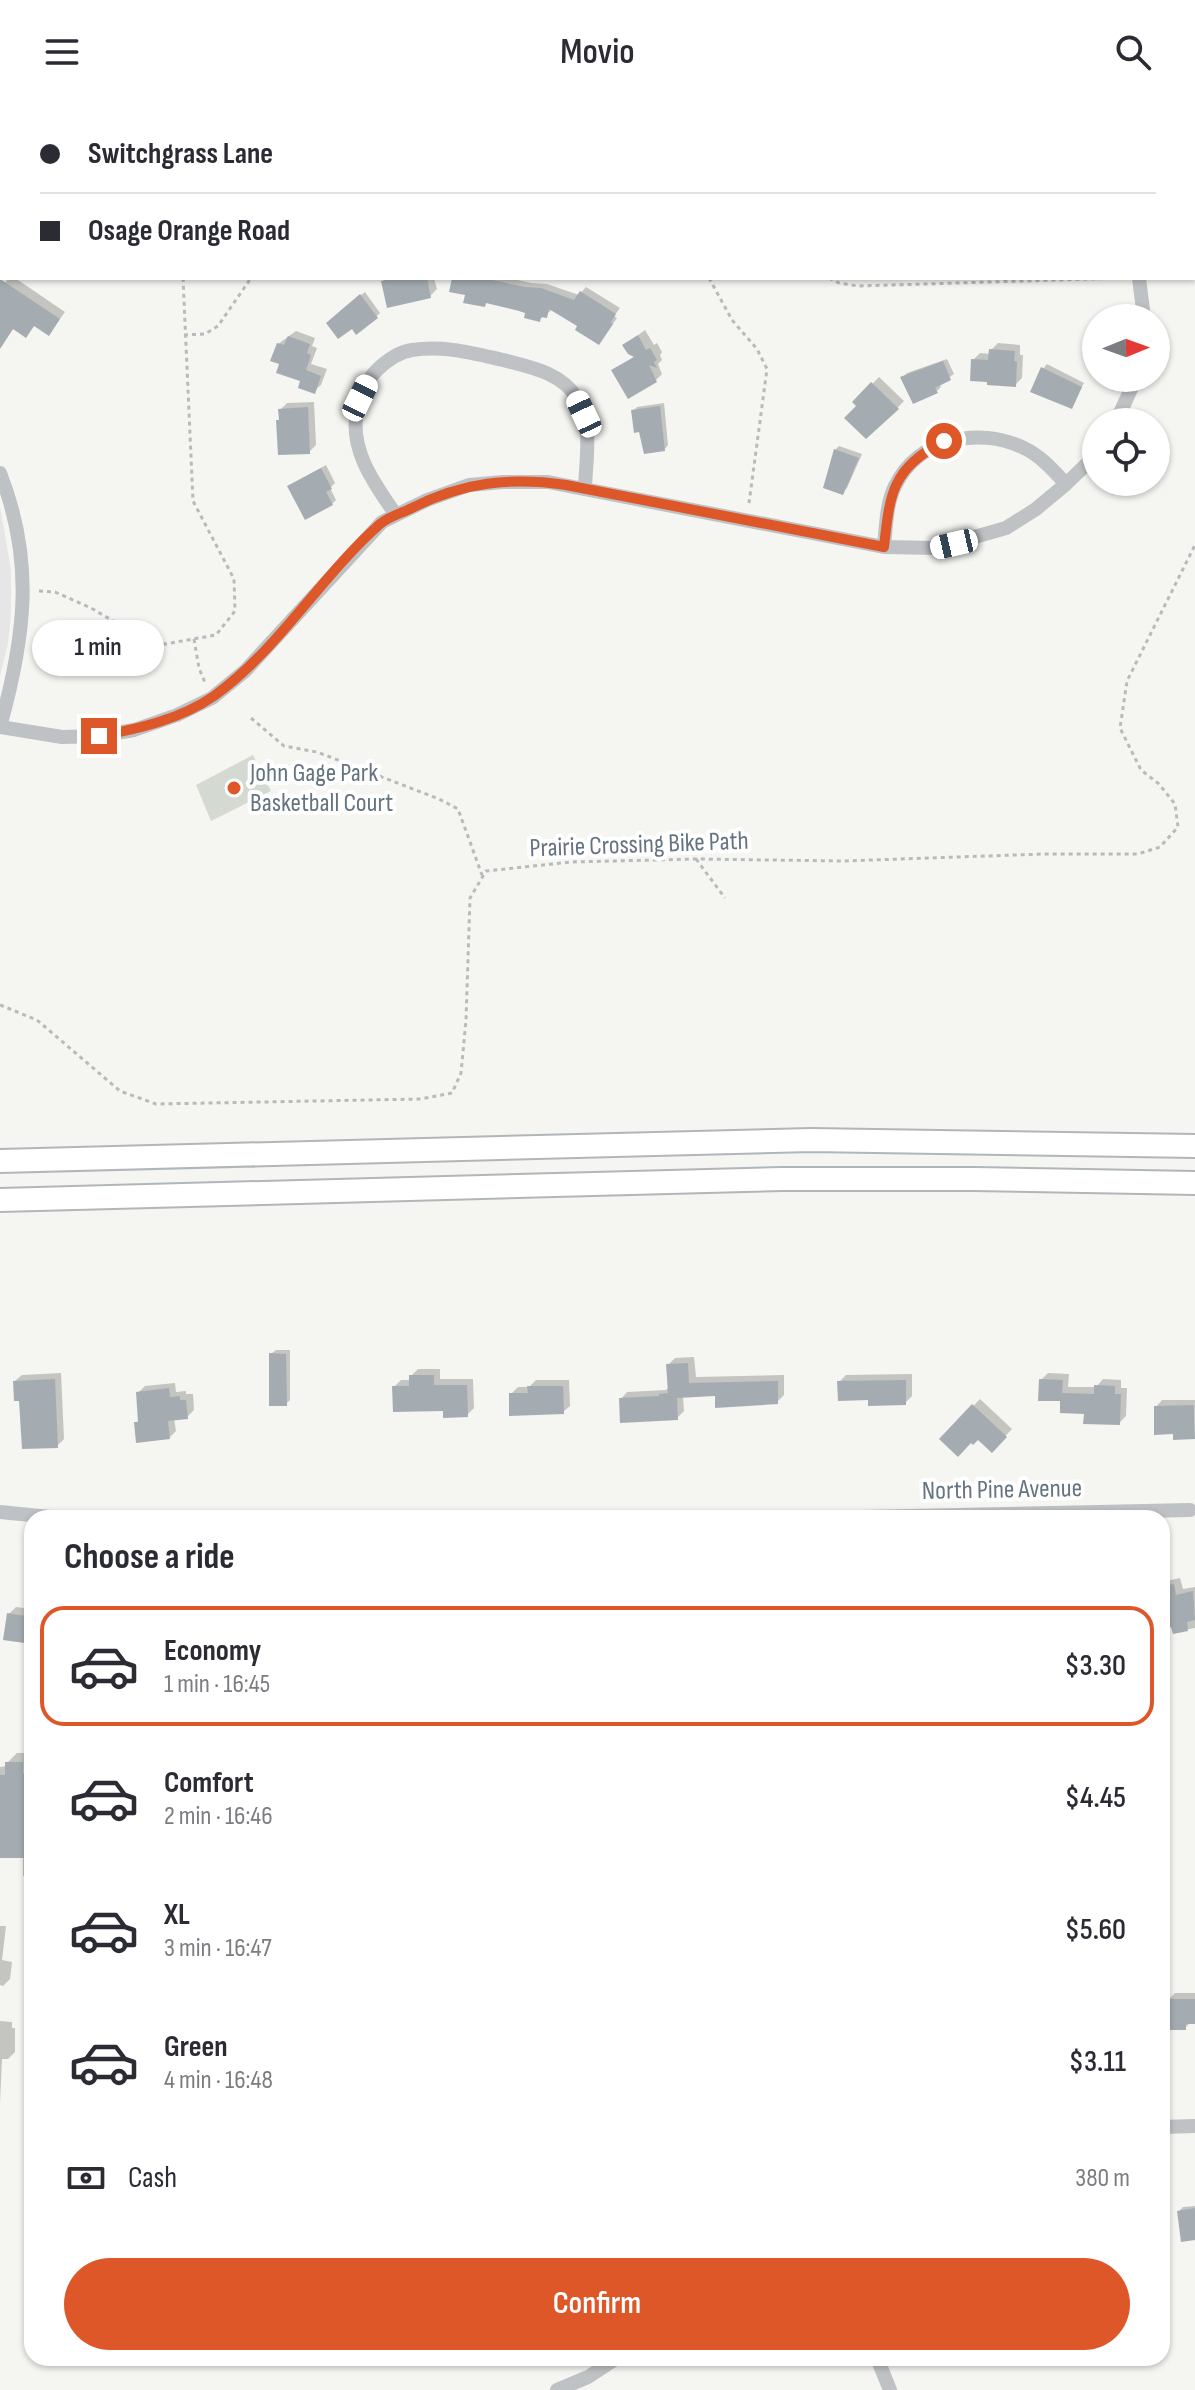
<!DOCTYPE html>
<html lang="en">
<head>
<meta charset="utf-8">
<style>
	:root { --surface:#fff; --page:#f2f2f3; --text:#2b2b33; --muted:#7c7c81; --line:#e1e1e2; --accent:#dd5729 }
	body { margin:0; font-family:"Sofia Sans Condensed",sans-serif; background:var(--page); color:var(--text); height:100vh; display:flex; flex-direction:column; font-size:30px; white-space:nowrap }
	* { box-sizing:border-box; margin:0 }
	p { font-size:26px; color:var(--muted) }
	.icon { flex:none; width:44px; height:44px; fill:none; stroke:currentColor; stroke-width:2; stroke-linecap:round; stroke-linejoin:round }
	.map { position:relative; flex:1; overflow:hidden }
	.panel { position:absolute; left:24px; top:1406px; width:1146px; height:856px; display:flex; flex-direction:column; background:var(--surface); border-radius:24px; box-shadow:0 2px 6px #0004 }
	.panel>* { flex:none }
	.hud { position:absolute; left:0px; top:0px; width:1196px; height:176px; box-shadow:0 2px 6px #0004; display:grid; align-content:center; height:176px; padding:0 40px; background:var(--surface) }
	.needle { width:52px; rotate:89deg }
	.buttons { position:absolute; left:1082px; top:200px; display:grid; gap:16px }
	.buttons a { display:grid; place-items:center; width:88px; height:88px; border-radius:50%; background:var(--surface); box-shadow:0 2px 6px #0004; font-size:40px }
	.end { position:absolute; width:36px; height:36px; margin:-18px; border:10px solid #dd5729; background:#fff; box-shadow:0 0 0 4px #fff }
	.from { border-radius:50% }
	.bubble { position:absolute; height:56px; border-radius:28px; background:var(--surface); box-shadow:0 2px 6px #0004; font-size:26px; font-weight:600; line-height:56px; text-align:center }
	.car { position:absolute; width:24px; height:48px; margin:-24px -12px; border-radius:10px; box-shadow:0 0 6px 2px #0007; background:linear-gradient(#fff 24%,#345 0 40%,#fff 0 76%,#345 0 86%,#fff 0) }
	.hud b { display:flex; align-items:center; gap:28px; height:76px; font-size:30px }
	.hud b+b { border-top:2px solid var(--line) }
	.hud i { width:20px; height:20px; background:var(--text) }
	ul { padding:0; list-style:none }
	li { display:flex; align-items:center; gap:24px; height:120px; margin:0 16px 12px; padding:0 24px; border:4px solid transparent; border-radius:24px }
	li div { flex:1 }
	li b { display:block; font-size:30px }
	li em { font-style:normal; font-weight:600 }
	li.on { border-color:var(--accent) }
	li>.icon { width:72px; height:72px; stroke-width:1.5 }
	h2 { padding:0 40px; font-size:36px; line-height:96px }
	.pay { display:flex; align-items:center; gap:20px; height:88px; padding:0 40px; font-size:30px }
	.pay p { margin-inline-start:auto }
	.cta { display:flex; gap:16px; margin-top:auto; padding:16px 40px }
	.cta a { flex:1; height:92px; border-radius:48px; background:var(--accent); color:#fff; font-size:32px; font-weight:600; line-height:92px; text-align:center }
	header { display:flex; justify-content:space-between; align-items:center; height:104px; padding:0 40px; background:var(--surface); font-size:36px; font-weight:600 }
	.map>svg:first-child { display:block }
	.built { fill:#e5e6e5 }
	.grass { fill:#d4dad1 }
	.shadow { fill:#0003 }
	.building { fill:#a4acb2 }
	.lines { fill:none; stroke-linecap:round; stroke-linejoin:round }
	.primary-casing { stroke:#b1b6b9; stroke-width:26 }
	.path { stroke:#b8bbbd; stroke-width:3; stroke-dasharray:4 4; stroke-linecap:butt }
	.street { stroke:#bec2c5; stroke-width:14 }
	.primary { stroke:#fff; stroke-width:22 }
	.route { stroke:#dd5729; stroke-width:10 }
	.poi-dot { fill:#dd5729; stroke:#fff; stroke-width:3 }
	.labels { text-anchor:middle; dominant-baseline:central; stroke-width:8; stroke-linejoin:round; paint-order:stroke }
	.poi-label { font-size:26px; fill:#657481; stroke:#fff; text-anchor:start }
	.street-label { font-size:26px; fill:#657481; stroke:#fff }
</style>
</head>
<body>
<header><svg class="icon" aria-label="menu" viewBox="0 0 24 24"><path d="M4 6h16M4 12h16M4 18h16"/></svg>Movio<svg class="icon" aria-label="search" viewBox="0 0 24 24"><circle cx="10" cy="10" r="6"/><path d="M15 15l6 6"/></svg></header>
<div class="map">
<svg width="1195" height="2286" viewBox="0 0 1195 2286">
	<rect width="100%" height="100%" fill="#f5f5f1"/>
	<path class="built" d="M0,403L11,466V508L8,539L0,572Z"/>
	<path class="grass" d="M253,651L271,687L211,717L196,681Z"/>
	<path class="shadow" d="M61,0H94L95,2H62Z
		M972,0H1078V2H971Z
		M9,174H15L65,208L49,230L35,221L26,231L14,224L8,230L0,225V185Z
		M387,174H434L437,185L430,192L383,178Z
		M454,174H509L531,179L547,180L579,191L586,183L620,204L614,212L617,214L604,233L553,205L539,216L527,208L488,197L484,201L467,189Z
		M365,188L380,209L376,213L352,222L340,207Z
		M645,226L654,241L657,239L662,248L660,251L662,256L658,260L662,270L655,277L614,267L635,252L625,241Z
		M296,227L315,234L312,242L317,244L311,260L327,265L321,281L314,287L282,259L278,240Z
		M998,239L1020,241V251H1023L1022,274L1015,281L973,256L980,249L991,250V246Z
		M947,255L954,270L939,280L941,283L937,287L903,273L907,269Z
		M1047,260L1084,279L1071,303L1043,265Z
		M879,273L904,297L885,317L855,298Z
		M314,298L316,341L309,348L281,314L280,306L287,299Z
		M664,299L668,341L664,346L633,307L637,303Z
		M839,342L862,350L847,384L842,388L835,346Z
		M326,361L335,379L330,384L336,396L332,400L294,379Z
		M276,1246H290V1296L286,1300L271,1250Z
		M694,1253L696,1273L784,1271V1291L777,1298L717,1290L683,1292L684,1307L677,1314L621,1295L627,1288L666,1286L668,1284V1261L675,1254Z
		M418,1265H440V1275H473L474,1304L467,1311L445,1305L394,1283L401,1276H411V1272Z
		M61,1269L64,1335L57,1342L21,1295L15,1277L22,1271Z
		M1048,1269L1069,1270L1068,1283H1096L1103,1275L1121,1276V1284H1127L1126,1312L1119,1319L1086,1308L1062,1295L1041,1276Z
		M912,1270V1292L905,1299L870,1294L839,1278L846,1271Z
		M536,1276H569L570,1302L563,1308L511,1290L518,1283H529Z
		M175,1279L176,1288L186,1287V1290H193L194,1306L187,1313L174,1314L176,1327L169,1334L136,1319L140,1315L138,1289L145,1282Z
		M980,1295L1012,1325L992,1346L978,1334L942,1335Z
		M1162,1296H1195L1194,1333L1156,1303Z
		M1180,1474L1183,1485L1195,1483V1524L1174,1528L1173,1521L1162,1520V1478Z
		M16,1503L32,1505V1538L9,1510Z
		M17,1649H32V1772H23V1752H0V1663L7,1662V1659Z
		M0,1822H6L2,1856L12,1858L10,1875L3,1882L0,1881Z
		M1175,1889H1195V1918H1191L1185,1924L1168,1896Z
		M0,1917L12,1918V1924H15V1948L8,1955H2L0,1999Z
		M1195,2102V2134L1179,2107L1183,2103Z
		M350,2254H373L350,2258Z"/>
	<path class="building" d="M395,174H427L431,194L387,204L381,177Z
		M452,174H492V176L525,183L541,184L574,196L580,187L616,210L611,218L613,220L599,241L575,226L577,222L549,205L547,214L541,213L540,218L524,214L525,209L519,207L486,199L485,203L463,199L465,191L449,188Z
		M0,175L60,215L49,232L34,222L26,234L13,225L0,245Z
		M360,190L378,214L356,231L352,225L338,235L326,219Z
		M638,231L646,246L650,244L657,256L654,258L657,264L649,261L657,278L628,295L611,266L634,253L628,250L622,241Z
		M288,232L310,240L307,249L311,251L306,266L321,272L315,290L298,284L300,277L276,269L279,260L270,257L277,239L284,241Z
		M989,245L1015,247L1014,257L1017,258L1016,283L987,281V278L970,277L971,255L988,256Z
		M943,257L951,276L935,284L938,289L913,300L900,273Z
		M1041,263L1082,283L1072,305L1030,288Z
		M871,278L899,305L866,335L844,314L856,302L852,298Z
		M660,302L665,347L644,350L639,328L634,329L631,306Z
		M308,303L310,350L278,351L276,316H279L278,305Z
		M834,345L859,354L843,391L823,384Z
		M321,364L332,385L326,388L333,401L305,416L287,382Z
		M269,1249L286,1250L287,1302H269Z
		M688,1259L689,1279L778,1277V1300L715,1304V1292L677,1294L678,1316L620,1319L619,1294L659,1292V1290L668,1289L666,1260Z
		M409,1271H434V1281H467L468,1313L443,1314V1307L393,1308L392,1282H409Z
		M55,1275L58,1344L22,1345L19,1297H14L13,1277Z
		M1039,1275L1063,1276L1062,1289L1094,1290V1281L1115,1282V1290H1121L1120,1321L1083,1320L1084,1310L1060,1309V1297H1038Z
		M906,1276V1301L868,1302V1296L838,1297L837,1277Z
		M527,1282H563L564,1310L509,1312V1289H528Z
		M169,1284L170,1293L180,1292V1296H186L188,1315L168,1317L170,1335L136,1339L134,1318H138L136,1288Z
		M972,1300L1007,1333L992,1349L978,1336L973,1341L971,1339L958,1353L939,1335Z
		M1194,1301L1195,1335L1173,1336V1330L1154,1331V1302Z
		M1174,1480L1176,1491L1193,1487L1195,1516L1187,1518L1188,1527L1173,1530L1171,1523L1162,1525V1482Z
		M7,1509L32,1513V1540L3,1536Z
		M5,1658H23V1670H26V1686H24V1727H32V1754H0V1671H5Z
		M1166,1895H1195V1920H1186V1926H1166Z
		M1195,2104V2136L1181,2138L1177,2107Z"/>
	<g class="lines">
		<g class="primary-casing">
			<path id="primary" d="M0,1057L811,1036L1195,1042
				M0,1096L782,1075H974L1195,1079"/>
		</g>
		<path class="path" d="M179,0V2
			M805,0L806,2
			M1181,2V0
			M1194,85L1195,88
			M1194,171H1195
			M709,174L732,216L757,245L767,265L749,399
			M829,174L839,179L858,182L1124,174
			M184,231L205,230L218,222L251,174
			M39,487L55,488L91,504L132,528L165,540L216,531L235,507L234,475L193,397L183,174
			M194,535L199,564L206,581
			M251,614L284,642L317,648L439,695L458,705L482,771
			M696,755L725,794
			M0,901L37,916L120,987L156,1000L421,995L452,989L461,969L466,916L470,794L486,767L571,758L696,755L843,757L1044,750H1138L1160,743L1178,723L1175,700L1159,680L1141,666L1120,624L1127,577L1195,441"/>
		<path class="street" d="M1113,0V2
			M1139,174L1144,214
			M1116,318L1136,274
			M0,369C35,458 25,533 0,623L62,633L99,632L134,626L177,611L212,594L245,567L382,418L427,396L469,381L503,378H548L884,443L936,444L1006,424L1036,405L1066,380L1096,351
			M396,411C374,379 349,346 357,305C360,291 365,278 376,267C385,258 398,248 412,246C443,241 472,249 503,256C529,263 561,268 577,294C593,319 586,355 585,384
			M884,443C886,424 886,400 895,382C918,334 978,322 1024,344C1041,352 1054,367 1066,380
			M0,1408L60,1414
			M814,1414L1190,1406
			M1162,2023L1195,2022
			M877,2254L890,2286
			M557,2286L588,2273L617,2254"/>
		<use href="#primary" class="primary"/>
	</g>
	<g class="lines">
		<path class="route" d="M99,632C138,625 181,615 214,592C279,545 320,473 380,420C388,413 402,409 412,404C463,378 510,373 566,381L884,443C890,388 892,365 944,337"/>
	</g>
	<circle class="poi-dot" cx="234" cy="684" r="8"/>
	<g class="labels">
		<g class="poi-label">
			<text x="250" y="669">John Gage Park<tspan x="250" dy="30">Basketball Court</tspan></text>
		</g>
		<g class="street-label">
			<text transform="translate(639 741) rotate(-2)">Prairie Crossing Bike Path</text>
			<text transform="translate(1002 1386) rotate(-1)">North Pine Avenue</text>
		</g>
	</g>
</svg>
<div class="buttons">
<a><svg class="needle" viewBox="-14 -14 28 28"><path d="M0-13l5 13h-10z" fill="#e53935"/><path d="M0 13l5-13h-10z" fill="#7c7c81"/></svg></a>
<a><svg class="icon" aria-label="locate" viewBox="0 0 24 24"><circle cx="12" cy="12" r="6"/><path d="M12 2v4M12 18v4M2 12h4M18 12h4"/></svg></a>
</div>
<i class="end from" style="left:944px;top:337px"></i>
<i class="end" style="left:99px;top:632px"></i>
<div class="bubble" style="left:32px;top:516px;width:132px">1 min</div>
<i class="car" style="left:360px;top:294px;rotate:26deg"></i>
<i class="car" style="left:584px;top:310px;rotate:335deg"></i>
<i class="car" style="left:954px;top:440px;rotate:257deg"></i>
<div class="hud">
<b><i class="from"></i>Switchgrass Lane</b>
<b><i></i>Osage Orange Road</b>
</div>
<section class="panel">
<h2>Choose a ride</h2>
<ul>
<li class="on"><svg class="icon" aria-label="car" viewBox="0 0 24 24"><path d="M5 17H2v-5l4-1 3-4h7l3 4 3 1v5h-3M9 17h6M6 11h13"/><circle cx="7" cy="17" r="2"/><circle cx="17" cy="17" r="2"/></svg><div><b>Economy</b><p>1 min · 16:45</p></div><em>$3.30</em></li>
<li><svg class="icon" aria-label="car" viewBox="0 0 24 24"><path d="M5 17H2v-5l4-1 3-4h7l3 4 3 1v5h-3M9 17h6M6 11h13"/><circle cx="7" cy="17" r="2"/><circle cx="17" cy="17" r="2"/></svg><div><b>Comfort</b><p>2 min · 16:46</p></div><em>$4.45</em></li>
<li><svg class="icon" aria-label="car" viewBox="0 0 24 24"><path d="M5 17H2v-5l4-1 3-4h7l3 4 3 1v5h-3M9 17h6M6 11h13"/><circle cx="7" cy="17" r="2"/><circle cx="17" cy="17" r="2"/></svg><div><b>XL</b><p>3 min · 16:47</p></div><em>$5.60</em></li>
<li><svg class="icon" aria-label="car" viewBox="0 0 24 24"><path d="M5 17H2v-5l4-1 3-4h7l3 4 3 1v5h-3M9 17h6M6 11h13"/><circle cx="7" cy="17" r="2"/><circle cx="17" cy="17" r="2"/></svg><div><b>Green</b><p>4 min · 16:48</p></div><em>$3.11</em></li>
</ul>
<div class="pay"><svg class="icon" aria-label="cash" viewBox="0 0 24 24"><path d="M3 7h18v10H3z"/><circle cx="12" cy="12" r="2"/></svg>Cash<p>380 m</p></div>
<div class="cta"><a>Confirm</a></div>
</section>
</div>
</body>
</html>
